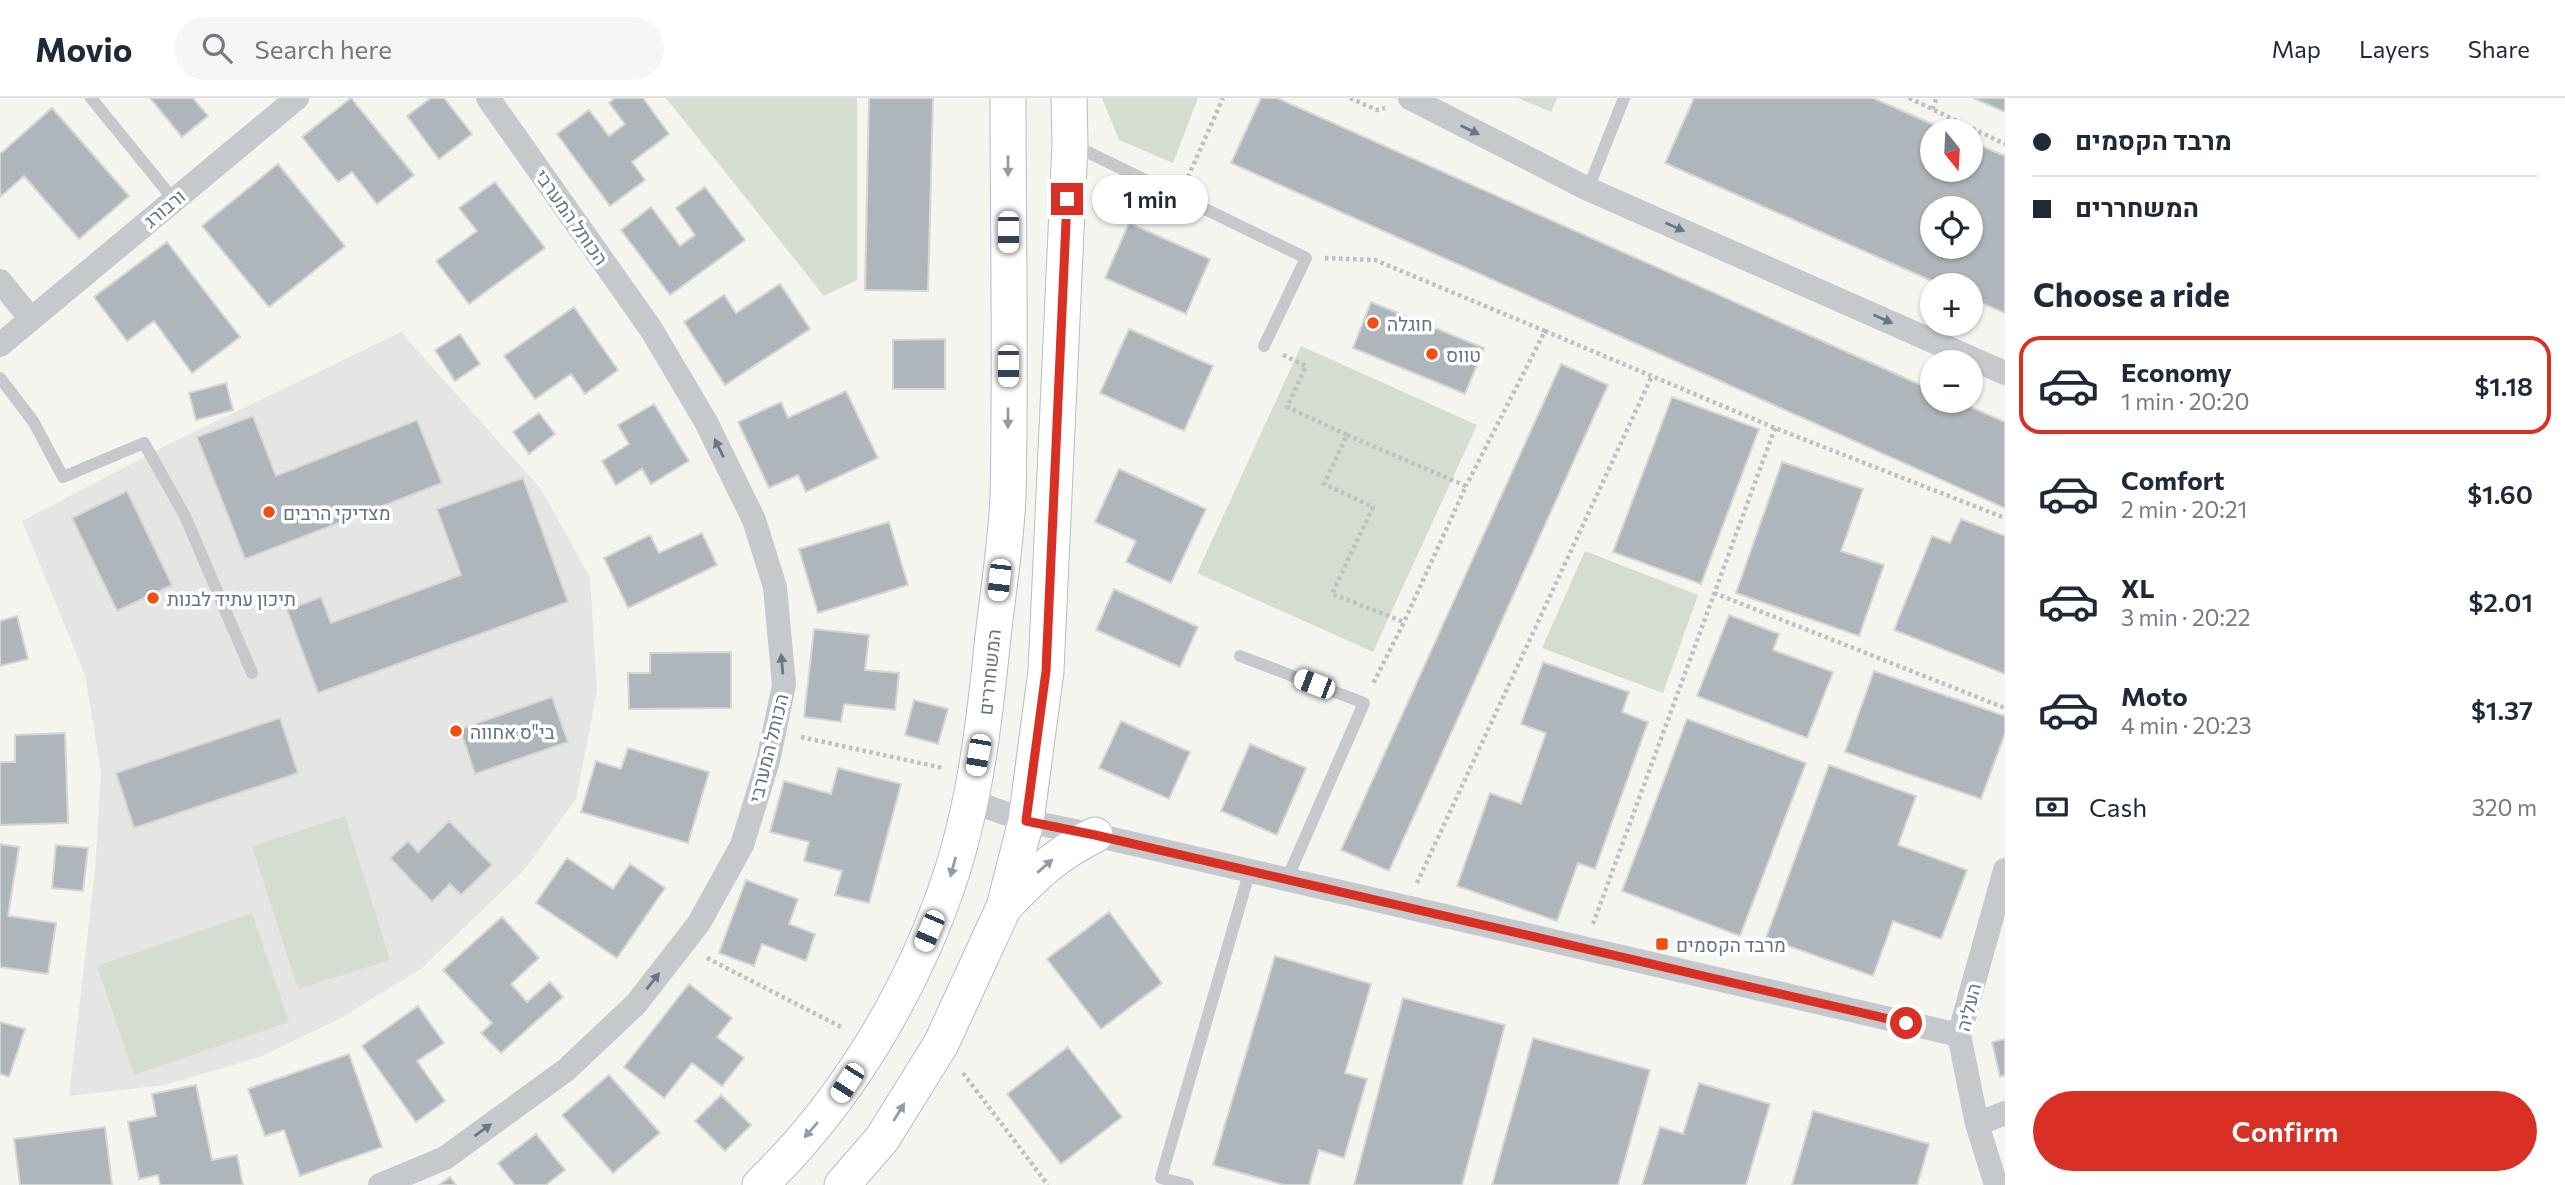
<!DOCTYPE html>
<html lang="en">
<head>
<meta charset="utf-8">
<style>
	:root { --surface:#fff; --page:#f6f6f7; --text:#1f2937; --muted:#747a83; --line:#e0e1e3; --accent:#d93025 }
	body { margin:0; font-family:Commissioner,Heebo,sans-serif; background:var(--page); color:var(--text); height:100vh; display:flex; flex-direction:column; font-size:26px; white-space:nowrap }
	* { box-sizing:border-box; margin:0 }
	p { font-size:23px; color:var(--muted) }
	.icon { flex:none; width:38px; height:38px; fill:none; stroke:currentColor; stroke-width:2; stroke-linecap:round; stroke-linejoin:round }
	.map { position:relative; flex:1; overflow:hidden }
	.panel { display:flex; flex-direction:column; background:var(--surface); width:560px }
	.panel>* { flex:none }
	.guide { display:grid; align-content:center; height:154px; padding:0 28px; background:var(--surface) }
	.needle { width:46px; rotate:162deg }
	.fabs { position:absolute; left:1920px; top:21px; display:grid; gap:14px }
	.fabs a { display:grid; place-items:center; width:63px; height:63px; border-radius:50%; background:var(--surface); box-shadow:0 2px 5px #0004; font-size:35px }
	.end { position:absolute; width:32px; height:32px; margin:-16px; border:9px solid #d93025; background:#fff; box-shadow:0 0 0 4px #fff }
	.from { border-radius:50% }
	.bubble { position:absolute; height:49px; border-radius:24px; background:var(--surface); box-shadow:0 2px 5px #0004; font-size:23px; font-weight:600; line-height:49px; text-align:center }
	.car { position:absolute; width:21px; height:42px; margin:-21px -10px; border-radius:9px; box-shadow:0 0 5px 2px #0007; background:linear-gradient(#fff 24%,#345 0 40%,#fff 0 76%,#345 0 86%,#fff 0) }
	.guide b { display:flex; align-items:center; gap:24px; height:66px; font-size:26px }
	.guide b+b { border-top:2px solid var(--line) }
	.guide i { width:18px; height:18px; background:var(--text) }
	ul { padding:0; list-style:none }
	li { display:flex; align-items:center; gap:21px; height:98px; margin:0 14px 10px; padding:0 14px; border:4px solid transparent; border-radius:21px }
	li div { flex:1 }
	li b { display:block; font-size:26px }
	li em { font-style:normal; font-weight:600 }
	li.selected { border-color:var(--accent) }
	li>.icon { width:63px; height:63px; stroke-width:1.5 }
	h2 { padding:0 28px; font-size:32px; line-height:84px }
	.pay { display:flex; align-items:center; gap:18px; height:77px; padding:0 28px; font-size:26px }
	.pay p { margin-inline-start:auto }
	.primary-button { display:flex; gap:14px; margin-top:auto; padding:14px 28px }
	.primary-button a { flex:1; height:80px; border-radius:42px; background:var(--accent); color:#fff; font-size:28px; font-weight:600; line-height:80px; text-align:center }
	header { display:flex; align-items:center; gap:42px; box-sizing:border-box; height:98px; padding:0 35px; background:var(--surface); border-bottom:2px solid var(--line) }
	header strong { font-size:33px }
	nav { display:flex; gap:38px; margin-inline-start:auto; font-size:24px }
	.search { width:490px; height:63px; background:var(--page); display:flex; align-items:center; gap:18px; box-sizing:border-box; padding:0 24px; border-radius:38px; color:var(--muted); font-size:26px }
	main { display:flex; flex:1; min-height:0 }
	.map>svg:first-child { display:block }
	.built { fill:#e5e6e4 }
	.green { fill:#d5ddd1 }
	.building { fill:#aeb6bb; stroke:#d6d6d3; stroke-width:2; fill-rule:evenodd }
	.lines { fill:none; stroke-linecap:round; stroke-linejoin:round }
	.secondary-casing { stroke:#b8bcc1; stroke-width:37 }
	.path { stroke:#bfc0c2; stroke-width:4.5; stroke-dasharray:3.5 3.5; stroke-linecap:butt }
	.service { stroke:#c6c9cc; stroke-width:12 }
	.minor { stroke:#c6c9cc; stroke-width:24 }
	.secondary { stroke:#fff; stroke-width:35 }
	.oneway { fill:#678 }
	.oneway2 { fill:#909da9 }
	.route { stroke:#d93025; stroke-width:9 }
	.poi-dot { fill:#f34e12; stroke:#fff; stroke-width:2.5 }
	.labels { text-anchor:middle; dominant-baseline:central; stroke-width:7; stroke-linejoin:round; paint-order:stroke }
	.street-label { font-size:19px; fill:#617384; stroke:#fff }
	.poi-label { font-size:19px; fill:#617384; stroke:#fff; text-anchor:start }
</style>
</head>
<body>
<header>
<strong>Movio</strong>
<div class="search"><svg class="icon" aria-label="search" viewBox="0 0 24 24"><circle cx="10" cy="10" r="6"/><path d="M15 15l6 6"/></svg>Search here</div>
<nav><a>Map</a><a>Layers</a><a>Share</a></nav>
</header>
<main>
<div class="map">
<svg width="2005" height="1087" viewBox="0 0 2005 1087">
	<rect width="100%" height="100%" fill="#f5f5f0"/>
	<path class="built" d="M401,234L541,391L590,479L597,593L576,701L525,771L422,870L341,920L260,959L165,987L69,998L95,772L101,674L85,577L22,423L169,346Z"/>
	<path class="green" d="M666,0H857V182L824,198Z
		M1102,0H1198L1173,65L1119,42Z
		M1518,0H1557L1551,14Z
		M1301,248L1477,327L1373,554L1197,475Z
		M1585,453L1698,497L1663,595L1542,550Z
		M345,718L390,862L298,891L252,748Z
		M252,815L289,924L134,977L97,868Z"/>
	<path class="building" d="M150,0H193L208,18L182,39Z
		M351,0L414,77L377,106L352,74L338,84L302,39Z
		M431,0H444L472,36L439,61L407,18Z
		M615,0H643L669,36L632,64L645,82L610,108L557,36L589,12L609,38L625,26L609,5Z
		M869,0H933L928,193L865,192Z
		M1261,0H1277L1932,292V303H1957L2005,324V410L1231,65Z
		M1694,0H1873L1948,33H1932V72H1970V43L2005,58V215L1970,200V187H1941L1665,65ZM1932,110H1970V149H1932Z
		M1973,0H2005V14Z
		M52,10L129,98L79,141L24,78L0,99V56Z
		M278,66L345,148L269,209L202,128Z
		M495,84L545,150L469,206L436,163L477,133L459,110Z
		M705,89L745,142L670,197L621,132L651,109L680,148L695,137L676,110Z
		M1129,125L1210,161L1186,216L1105,180Z
		M167,144L240,239L192,275L154,223L127,243L94,199Z
		M780,186L810,231L725,287L684,224L724,197L736,215Z
		M1371,204L1484,250L1465,296L1353,250Z
		M574,209L618,272L585,296L571,276L535,301L504,258Z
		M1129,231L1213,268L1184,333L1100,295Z
		M460,236L480,266L455,283L435,252Z
		M945,241V291H893V242Z
		M1561,266L1608,287L1389,773L1341,752Z
		M226,285L233,312L196,322L189,295Z
		M846,293L878,360L806,394L798,377L769,390L738,324L781,304L788,320Z
		M1672,299L1759,331L1701,486L1613,454Z
		M654,306L689,363L651,386L642,371L616,387L602,363L629,346L618,327Z
		M539,315L555,336L529,356L513,334Z
		M253,318L276,378L417,322L442,385L245,461L197,339Z
		M1782,364L1863,391L1841,453L1884,467L1859,538L1736,495Z
		M1119,371L1206,411L1171,485L1126,464L1136,443L1095,424Z
		M523,380L568,504L318,595L287,512L321,499L331,525L461,477L437,411Z
		M127,393L172,487L117,513L72,420Z
		M1961,421L2005,438V576L1894,532L1932,438L1950,445Z
		M889,424L908,487L818,515L799,451Z
		M702,435L717,467L628,510L604,460L650,437L659,455Z
		M1114,491L1198,529L1180,569L1096,532Z
		M1729,517L1779,536L1773,552L1833,574L1807,640L1697,598Z
		M17,518L28,561L0,568V523Z
		M814,531L869,537L865,572L899,575L895,612L844,606L841,624L804,619Z
		M731,554V610L629,611L628,575H650V555Z
		M1543,564L1629,594L1622,614L1648,624L1595,771L1578,765L1557,823L1457,788L1490,695L1521,706L1546,635L1521,626Z
		M1874,573L2005,618V635L1981,701L1845,654Z
		M552,599L568,644L475,676L460,631Z
		M914,602L948,611L938,646L905,637Z
		M280,620L298,675L134,730L116,675Z
		M1687,621L1806,665L1740,838L1622,793Z
		M1121,623L1190,654L1169,701L1099,670Z
		M65,635L68,725L0,727V664H15V637Z
		M1250,646L1306,670L1277,737L1221,713Z
		M628,650L709,674L688,745L581,714L596,663L621,671Z
		M1829,667L1916,698L1898,747L1967,772L1941,841L1893,823L1873,878L1766,840Z
		M838,670L901,686L869,805L835,797L842,773L804,763L809,744L770,734L784,683L831,696Z
		M449,723L492,767L461,797L450,786L432,804L390,760L408,743L418,754Z
		M0,746L19,749L8,818L56,825L48,876L0,869Z
		M56,747L88,750L83,793L52,790Z
		M567,760L613,791L630,766L665,790L617,860L536,805Z
		M746,782L798,801L789,826L815,836L806,863L762,846L754,868L719,855Z
		M1109,814L1162,885L1101,931L1047,861Z
		M502,819L539,860L511,886L527,904L550,884L563,899L501,955L481,935L492,925L443,872Z
		M1275,858L1371,886L1345,975L1367,981L1344,1060L1319,1052L1309,1087H1284L1213,1067Z
		M689,886L732,920L717,939L744,960L722,988L692,965L664,1000L624,969Z
		M1403,900L1505,927L1462,1087H1354Z
		M418,908L444,945L417,963L445,1003L416,1024L362,948Z
		M0,924L25,931L9,979L0,976Z
		M1533,940L1650,972L1618,1087H1492Z
		M2005,941V977L2000,979L1992,944Z
		M1068,949L1122,1019L1061,1066L1007,996Z
		M349,956L382,1049L300,1078L284,1032L265,1038L248,991Z
		M609,977L660,1035L613,1075L562,1017Z
		M1699,985L1770,1006L1746,1087H1642L1660,1029L1683,1036Z
		M196,987L212,1062L237,1057L243,1087H160L158,1077L139,1081L128,1024L156,1018L152,996Z
		M721,997L751,1027L725,1053L695,1023Z
		M1813,1013L1929,1046L1917,1087H1792Z
		M105,1029L112,1087H20L14,1041Z
		M536,1036L565,1072L546,1087H515L498,1065Z
		M450,1079L456,1087H439Z"/>
	<g class="lines">
		<g class="secondary-casing">
			<path id="secondary" d="M1006,807C1036,776 1056,756 1095,737
				M760,1087C844,1006 910,897 948,786C974,710 984,628 992,548C997,499 1006,448 1008,399C1011,266 1008,133 1008,0
				M842,1087L882,1041L941,946L1004,809L1026,723L1046,573L1070,46L1069,0"/>
		</g>
		<path class="path" d="M1350,0L1377,12L1385,10
			M1909,0L2005,46
			M1932,11L1937,0
			M1188,79L1223,0
			M1325,160L1375,162L1545,233L1466,388
			M1545,233L1775,330L2005,420
			M1283,257L1306,268L1287,309L1347,337L1324,386L1373,409L1332,496L1404,524L1373,586
			M1347,337L1466,388L1404,524
			M1714,495L2005,610
			M801,639L943,670
			M1417,785L1652,278
			M1593,826L1775,330
			M707,860L843,930
			M963,975L1048,1087"/>
		<path class="service" d="M91,0L174,102
			M1073,47L1306,160L1264,248
			M1588,91L1624,0
			M0,280L33,323L63,379L144,345L185,418L252,575
			M1240,558L1364,605L1287,781
			M1188,1087L1161,1080L1250,772"/>
		<path class="minor" d="M1410,0L1588,91L2005,275
			M0,183L31,221
			M0,247L297,0
			M971,703L1026,723L1095,737L1959,937
			M1977,1026L2005,1015
			M380,1087L445,1060L566,972L636,906L699,825L742,747L768,663L784,587L775,489L754,422L706,324L651,231L488,0
			M1996,1087L1977,1026L1959,937L2005,772"/>
		<use href="#secondary" class="secondary"/>
	</g>
	<defs><path id="oneway-solid" d="M-6-.8H1V-3.2L6.5 0L1 3.2V.8H-6Z" transform="scale(1.75)"/></defs>
	<g class="oneway">
		<use href="#oneway-solid" transform="translate(1470 32) rotate(26)"/>
		<use href="#oneway-solid" transform="translate(1675 129) rotate(24)"/>
		<use href="#oneway-solid" transform="translate(1883 221) rotate(24)"/>
		<use href="#oneway-solid" transform="translate(719 350) rotate(-116)"/>
		<use href="#oneway-solid" transform="translate(782 566) rotate(-95)"/>
		<use href="#oneway-solid" transform="translate(653 883) rotate(-52)"/>
		<use href="#oneway-solid" transform="translate(483 1032) rotate(-36)"/>
	</g>
	<g class="oneway2">
		<use href="#oneway-solid" transform="translate(1008 68) rotate(90)"/>
		<use href="#oneway-solid" transform="translate(1008 320) rotate(90)"/>
		<use href="#oneway-solid" transform="translate(1045 768) rotate(-41)"/>
		<use href="#oneway-solid" transform="translate(953 769) rotate(105)"/>
		<use href="#oneway-solid" transform="translate(899 1014) rotate(-58)"/>
		<use href="#oneway-solid" transform="translate(811 1032) rotate(131)"/>
	</g>
	<g class="lines">
		<path class="route" d="M1067,101L1046,573L1026,723L1095,737L1906,925"/>
	</g>
	<g class="poi-dot">
		<circle cx="1373" cy="225" r="7"/>
		<circle cx="1432" cy="256" r="7"/>
		<circle cx="269" cy="414" r="7"/>
		<circle cx="153" cy="500" r="7"/>
		<circle cx="456" cy="633" r="7"/>
		<rect x="1655" y="839" width="14" height="14" rx="3.5"/>
	</g>
	<g class="labels">
		<g class="street-label">
			<text transform="translate(164 110) rotate(-40)">ורבורג</text>
			<text transform="translate(572 119) rotate(55)">הכותל המערבי</text>
			<text transform="translate(989 574) rotate(-84)">המשחררים</text>
			<text transform="translate(768 650) rotate(-76)">הכותל המערבי</text>
			<text transform="translate(1968 909) rotate(-76)">העליה</text>
		</g>
		<g class="poi-label">
			<text x="1387" y="225">חוגלה</text>
			<text x="1446" y="256">טווס</text>
			<text x="283" y="414">מצדיקי הרבים</text>
			<text x="167" y="500">תיכון עתיד לבנות</text>
			<text x="470" y="633">בי"ס אחווה</text>
			<text x="1676" y="846">מרבד הקסמים</text>
		</g>
	</g>
</svg>
<div class="fabs">
<a><svg class="needle" viewBox="-14 -14 28 28"><path d="M0-13l5 13h-10z" fill="#e53935"/><path d="M0 13l5-13h-10z" fill="#747a83"/></svg></a>
<a><svg class="icon" aria-label="locate" viewBox="0 0 24 24"><circle cx="12" cy="12" r="6"/><path d="M12 2v4M12 18v4M2 12h4M18 12h4"/></svg></a>
<a>+</a>
<a>−</a>
</div>
<i class="end from" style="left:1906px;top:925px"></i>
<i class="end" style="left:1067px;top:101px"></i>
<div class="bubble" style="left:1092px;top:77px;width:116px">1 min</div>
<i class="car" style="left:1008px;top:134px;rotate:180deg"></i>
<i class="car" style="left:1008px;top:268px;rotate:180deg"></i>
<i class="car" style="left:999px;top:482px;rotate:186deg"></i>
<i class="car" style="left:1314px;top:586px;rotate:291deg"></i>
<i class="car" style="left:978px;top:657px;rotate:190deg"></i>
<i class="car" style="left:929px;top:833px;rotate:203deg"></i>
<i class="car" style="left:847px;top:985px;rotate:213deg"></i>
</div>
<section class="panel">
<div class="guide">
<b><i class="from"></i>מרבד הקסמים</b>
<b><i></i>המשחררים</b>
</div>
<h2>Choose a ride</h2>
<ul>
<li class="selected"><svg class="icon" aria-label="car" viewBox="0 0 24 24"><path d="M5 17H2v-5l4-1 3-4h7l3 4 3 1v5h-3M9 17h6M6 11h13"/><circle cx="7" cy="17" r="2"/><circle cx="17" cy="17" r="2"/></svg><div><b>Economy</b><p>1 min · 20:20</p></div><em>$1.18</em></li>
<li><svg class="icon" aria-label="car" viewBox="0 0 24 24"><path d="M5 17H2v-5l4-1 3-4h7l3 4 3 1v5h-3M9 17h6M6 11h13"/><circle cx="7" cy="17" r="2"/><circle cx="17" cy="17" r="2"/></svg><div><b>Comfort</b><p>2 min · 20:21</p></div><em>$1.60</em></li>
<li><svg class="icon" aria-label="car" viewBox="0 0 24 24"><path d="M5 17H2v-5l4-1 3-4h7l3 4 3 1v5h-3M9 17h6M6 11h13"/><circle cx="7" cy="17" r="2"/><circle cx="17" cy="17" r="2"/></svg><div><b>XL</b><p>3 min · 20:22</p></div><em>$2.01</em></li>
<li><svg class="icon" aria-label="car" viewBox="0 0 24 24"><path d="M5 17H2v-5l4-1 3-4h7l3 4 3 1v5h-3M9 17h6M6 11h13"/><circle cx="7" cy="17" r="2"/><circle cx="17" cy="17" r="2"/></svg><div><b>Moto</b><p>4 min · 20:23</p></div><em>$1.37</em></li>
</ul>
<div class="pay"><svg class="icon" aria-label="cash" viewBox="0 0 24 24"><path d="M3 7h18v10H3z"/><circle cx="12" cy="12" r="2"/></svg>Cash<p>320 m</p></div>
<div class="primary-button"><a>Confirm</a></div>
</section>
</main>
</body>
</html>
